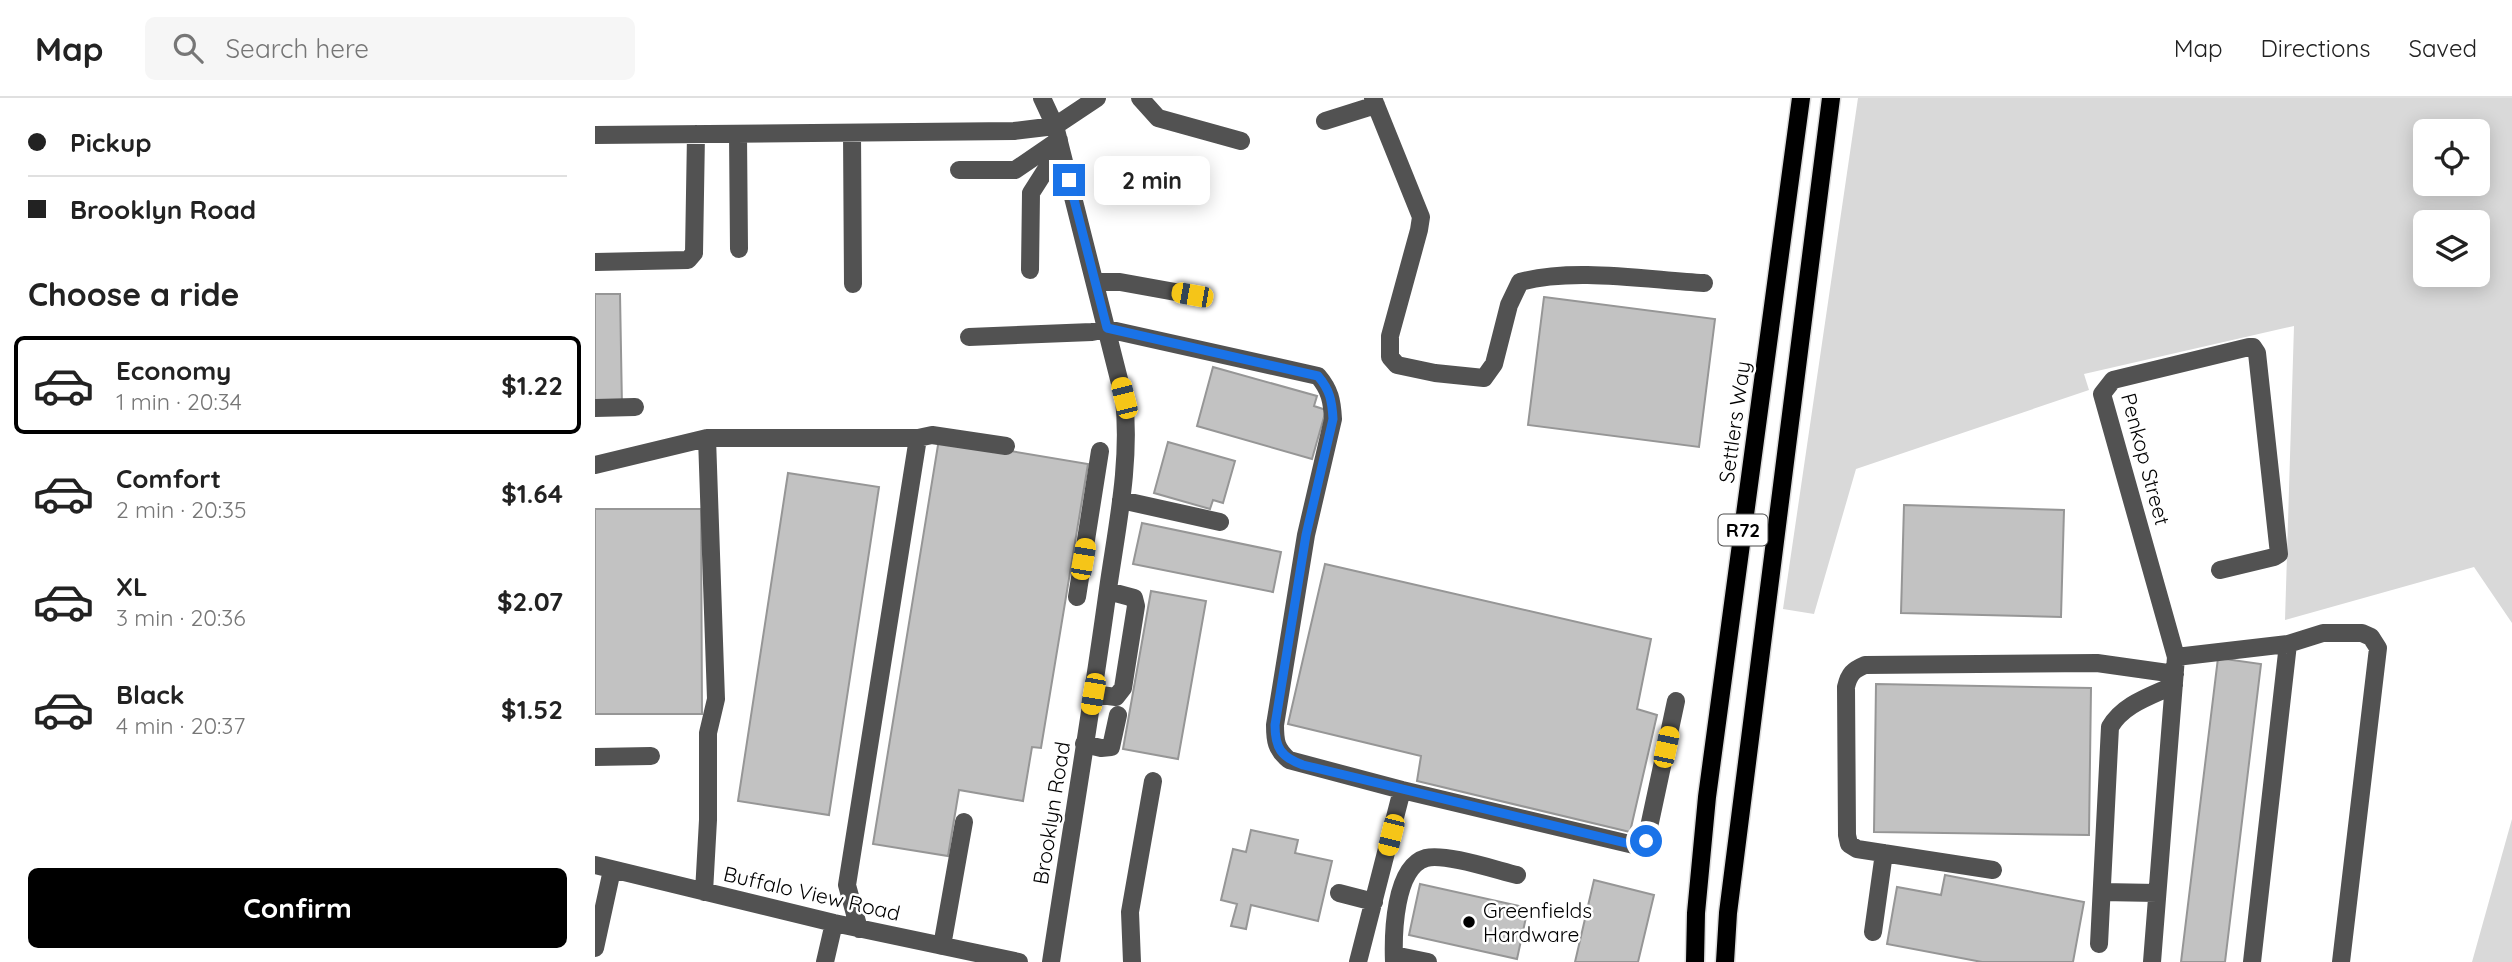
<!DOCTYPE html>
<html lang="en">
<head>
<meta charset="utf-8">
<style>
	:root { --surface:#fff; --page:#f6f6f6; --text:#222; --muted:#767676; --line:#e0e0e0; --accent:#000 }
	body { margin:0; font-family:Quicksand,sans-serif; background:var(--page); color:var(--text); height:100vh; display:flex; flex-direction:column; font-size:26px; white-space:nowrap }
	* { box-sizing:border-box; margin:0 }
	p { font-size:23px; color:var(--muted) }
	.icon { flex:none; width:38px; height:38px; fill:none; stroke:currentColor; stroke-width:2; stroke-linecap:round; stroke-linejoin:round }
	.map { position:relative; flex:1; overflow:hidden }
	.side { display:flex; flex-direction:column; background:var(--surface); width:595px }
	.side>* { flex:none }
	.banner { display:grid; align-content:center; height:154px; padding:0 28px; background:var(--surface) }
	.fabs { position:absolute; left:1818px; top:21px; display:grid; gap:14px }
	.fabs a { display:grid; place-items:center; width:77px; height:77px; border-radius:10px; background:var(--surface); box-shadow:0 4px 18px #0003; font-size:35px }
	.end { position:absolute; width:32px; height:32px; margin:-16px; border:9px solid #1a73e8; background:#fff; box-shadow:0 0 0 4px #fff }
	.from { border-radius:50% }
	.bubble { position:absolute; height:49px; border-radius:10px; background:var(--surface); box-shadow:0 4px 18px #0003; font-size:23px; font-weight:700; line-height:49px; text-align:center }
	.car { position:absolute; width:21px; height:42px; margin:-21px -10px; border-radius:9px; box-shadow:0 0 5px 2px #0007; background:linear-gradient(#f5c518 24%,#345 0 40%,#f5c518 0 76%,#345 0 86%,#f5c518 0) }
	.banner b { display:flex; align-items:center; gap:24px; height:66px; font-size:26px }
	.banner b+b { border-top:2px solid var(--line) }
	.banner i { width:18px; height:18px; background:var(--text) }
	ul { padding:0; list-style:none }
	li { display:flex; align-items:center; gap:21px; height:98px; margin:0 14px 10px; padding:0 14px; border:4px solid transparent; border-radius:10px }
	li div { flex:1 }
	li b { display:block; font-size:26px }
	li em { font-style:normal; font-weight:700 }
	li.current { border-color:var(--accent) }
	li>.icon { width:63px; height:63px; stroke-width:1.5 }
	h2 { padding:0 28px; font-size:32px; line-height:84px }
	.cta { display:flex; gap:14px; margin-top:auto; padding:14px 28px }
	.cta a { flex:1; height:80px; border-radius:10px; background:var(--accent); color:#fff; font-size:28px; font-weight:700; line-height:80px; text-align:center }
	header { display:flex; align-items:center; gap:42px; box-sizing:border-box; height:98px; padding:0 35px; background:var(--surface); border-bottom:2px solid var(--line) }
	header strong { font-size:33px }
	nav { display:flex; gap:38px; margin-inline-start:auto; font-size:24px }
	.search { width:490px; height:63px; background:var(--page); display:flex; align-items:center; gap:18px; box-sizing:border-box; padding:0 24px; border-radius:10px; color:var(--muted); font-size:26px }
	main { display:flex; flex:1; min-height:0 }
	.map>svg:first-child { display:block }
	.green { fill:#d9d9d9; fill-rule:evenodd }
	.building { fill:#c2c2c2; stroke:#969696; stroke-width:2 }
	.lines { fill:none; stroke-linecap:round; stroke-linejoin:round }
	.major-casing { stroke:#dbdbdb; stroke-width:21 }
	.minor { stroke:#525252; stroke-width:18 }
	.major { stroke:#000; stroke-width:18 }
	.route { stroke:#1a73e8; stroke-width:9 }
	.poi-dot { fill:#000; stroke:#fff; stroke-width:2.5 }
	.labels { text-anchor:middle; dominant-baseline:central; stroke-width:5; stroke-linejoin:round; paint-order:stroke }
	.shield { fill:#fff; stroke:#4c4c4c; stroke-width:2 }
	.shield-label { font-size:19px; font-weight:bold; fill:#000 }
	.street-label { font-size:21px; fill:#000; stroke:#fff }
	.poi-label { font-size:21px; fill:#000; stroke:#fff; text-anchor:start }
</style>
</head>
<body>
<header>
<strong>Map</strong>
<div class="search"><svg class="icon" aria-label="search" viewBox="0 0 24 24"><circle cx="10" cy="10" r="6"/><path d="M15 15l6 6"/></svg>Search here</div>
<nav><a>Map</a><a>Directions</a><a>Saved</a></nav>
</header>
<main>
<section class="side">
<div class="banner">
<b><i class="from"></i>Pickup</b>
<b><i></i>Brooklyn Road</b>
</div>
<h2>Choose a ride</h2>
<ul>
<li class="current"><svg class="icon" aria-label="car" viewBox="0 0 24 24"><path d="M5 17H2v-5l4-1 3-4h7l3 4 3 1v5h-3M9 17h6M6 11h13"/><circle cx="7" cy="17" r="2"/><circle cx="17" cy="17" r="2"/></svg><div><b>Economy</b><p>1 min · 20:34</p></div><em>$1.22</em></li>
<li><svg class="icon" aria-label="car" viewBox="0 0 24 24"><path d="M5 17H2v-5l4-1 3-4h7l3 4 3 1v5h-3M9 17h6M6 11h13"/><circle cx="7" cy="17" r="2"/><circle cx="17" cy="17" r="2"/></svg><div><b>Comfort</b><p>2 min · 20:35</p></div><em>$1.64</em></li>
<li><svg class="icon" aria-label="car" viewBox="0 0 24 24"><path d="M5 17H2v-5l4-1 3-4h7l3 4 3 1v5h-3M9 17h6M6 11h13"/><circle cx="7" cy="17" r="2"/><circle cx="17" cy="17" r="2"/></svg><div><b>XL</b><p>3 min · 20:36</p></div><em>$2.07</em></li>
<li><svg class="icon" aria-label="car" viewBox="0 0 24 24"><path d="M5 17H2v-5l4-1 3-4h7l3 4 3 1v5h-3M9 17h6M6 11h13"/><circle cx="7" cy="17" r="2"/><circle cx="17" cy="17" r="2"/></svg><div><b>Black</b><p>4 min · 20:37</p></div><em>$1.52</em></li>
</ul>
<div class="cta"><a>Confirm</a></div>
</section>
<div class="map">
<svg width="1917" height="864" viewBox="0 0 1917 864">
	<rect width="100%" height="100%" fill="#fff"/>
	<path class="green" d="M1263,0H1917V525L1879,469L1690,522L1699,228L1489,276L1494,292L1261,371L1219,516L1188,511ZM1830,33H1883V86H1830ZM1830,124H1883V177H1830Z
		M1917,721V864H1877Z"/>
	<path class="building" d="M0,196H25L27,309H0Z
		M949,199L1120,221L1104,349L933,327Z
		M618,269L722,298L719,308L731,312L717,361L602,328Z
		M344,341L493,366L446,650L437,649L428,703L364,692L353,758L278,746Z
		M573,344L640,363L628,405L618,402L615,411L559,395Z
		M193,375L284,389L234,717L143,703Z
		M1309,407L1469,412L1466,519L1306,515Z
		M0,411H106L107,616H0Z
		M547,425L686,454L678,494L538,466Z
		M730,466L1056,541L1042,611L1062,617L1035,734L822,683L826,658L693,626Z
		M556,493L611,503L583,661L528,651Z
		M1623,560L1666,566L1630,864H1586Z
		M1281,586L1496,590L1494,737L1279,734Z
		M656,732L703,742L700,755L737,763L723,823L656,807L651,831L636,828L642,806L626,802L638,751L651,754Z
		M1350,777L1489,804L1478,864H1387L1292,846L1302,789L1346,797Z
		M999,782L1059,797L1043,864H980Z
		M825,786L933,810L922,861L814,837Z"/>
	<g class="lines">
		<g class="major-casing">
			<path id="major" d="M1100,864L1101,815L1112,699L1206,0
				M1130,864L1133,815L1236,0"/>
		</g>
		<path class="minor" d="M447,0L460,28L529,301C536,364 522,428 513,491C496,615 475,740 456,864
			M545,0L563,20L646,43
			M778,0L826,119L824,132L795,238V259L802,267L840,275L889,280L899,266L914,207L925,184C978,169 1053,182 1109,185
			M730,23L781,7
			M257,35L258,186
			M143,36L144,151
			M0,37L419,33L460,28L502,0
			M364,72H420L464,42
			M0,164L93,162L99,155L101,36
			M435,172L436,95L450,73L467,56
			M500,184H525L597,197
			M374,239L497,234L512,231L723,278C735,292 737,303 738,321L711,437L680,627C680,643 681,651 694,662L807,692L1043,748L1048,747L1051,743L1081,603
			M0,310L40,309
			M0,367L112,340H323L337,337L411,348
			M526,402L625,424
			M482,499L505,353
			M1581,559L1693,546L1728,535H1767L1776,539L1783,550L1746,864
			M498,596L521,599L528,590L541,508L539,500L513,493
			M489,646L506,650L516,649L523,617
			M0,659L56,658
			M0,767L239,825L424,864
			M1398,772L1262,751L1254,746L1252,737L1251,589C1254,576 1258,572 1270,567L1502,565L1580,576
			M109,794L113,722V635L121,601L112,340
			M1507,794L1562,795
			M744,795L779,804
			M264,831L252,787L323,340
			M1278,834L1289,755
			M1504,846L1515,629C1528,606 1556,598 1579,587
			M347,848L369,724
			M0,850L17,772
			M799,857L833,864
			M230,864L239,825
			M537,864L535,814L558,683
			M763,864L807,692
			M799,864C798,837 799,769 831,760C850,755 901,772 922,777
			M1557,864L1581,559L1507,296L1518,282L1654,249H1658L1662,255L1684,456L1679,459L1625,472
			M1657,864L1693,546"/>
		<use href="#major" class="major"/>
	</g>
	<g class="lines">
		<path class="route" d="M474,82L512,230L723,278C735,292 737,303 738,321L711,437L680,627C680,650 686,659 708,667L1043,748L1048,747L1051,743"/>
	</g>
	<circle class="poi-dot" cx="874" cy="824" r="7"/>
	<g class="labels">
		<rect class="shield" x="1123.5" y="416.5" width="49" height="31" rx="5"/>
		<g class="shield-label">
			<text x="1148" y="432">R72</text>
		</g>
		<g class="street-label">
			<text transform="translate(1139 324) rotate(-82)">Settlers Way</text>
			<text transform="translate(1551 361) rotate(75)">Penkop Street</text>
			<text transform="translate(456 715) rotate(-81)">Brooklyn Road</text>
			<text transform="translate(217 795) rotate(13)">Buffalo View Road</text>
		</g>
		<g class="poi-label">
			<text x="888" y="812">Greenfields<tspan x="888" dy="24">Hardware</tspan></text>
		</g>
	</g>
</svg>
<div class="fabs">
<a><svg class="icon" aria-label="locate" viewBox="0 0 24 24"><circle cx="12" cy="12" r="6"/><path d="M12 2v4M12 18v4M2 12h4M18 12h4"/></svg></a>
<a><svg class="icon" aria-label="layers" viewBox="0 0 24 24"><path d="M12 4l9 5-9 5-9-5zM3 14l9 5 9-5"/></svg></a>
</div>
<i class="end from" style="left:1051px;top:743px"></i>
<i class="end" style="left:474px;top:82px"></i>
<div class="bubble" style="left:499px;top:58px;width:116px">2 min</div>
<i class="car" style="left:597px;top:197px;rotate:280deg"></i>
<i class="car" style="left:529px;top:300px;rotate:346deg"></i>
<i class="car" style="left:488px;top:461px;rotate:10deg"></i>
<i class="car" style="left:498px;top:596px;rotate:190deg"></i>
<i class="car" style="left:1071px;top:649px;rotate:12deg"></i>
<i class="car" style="left:796px;top:737px;rotate:194deg"></i>
</div>
</main>
</body>
</html>
